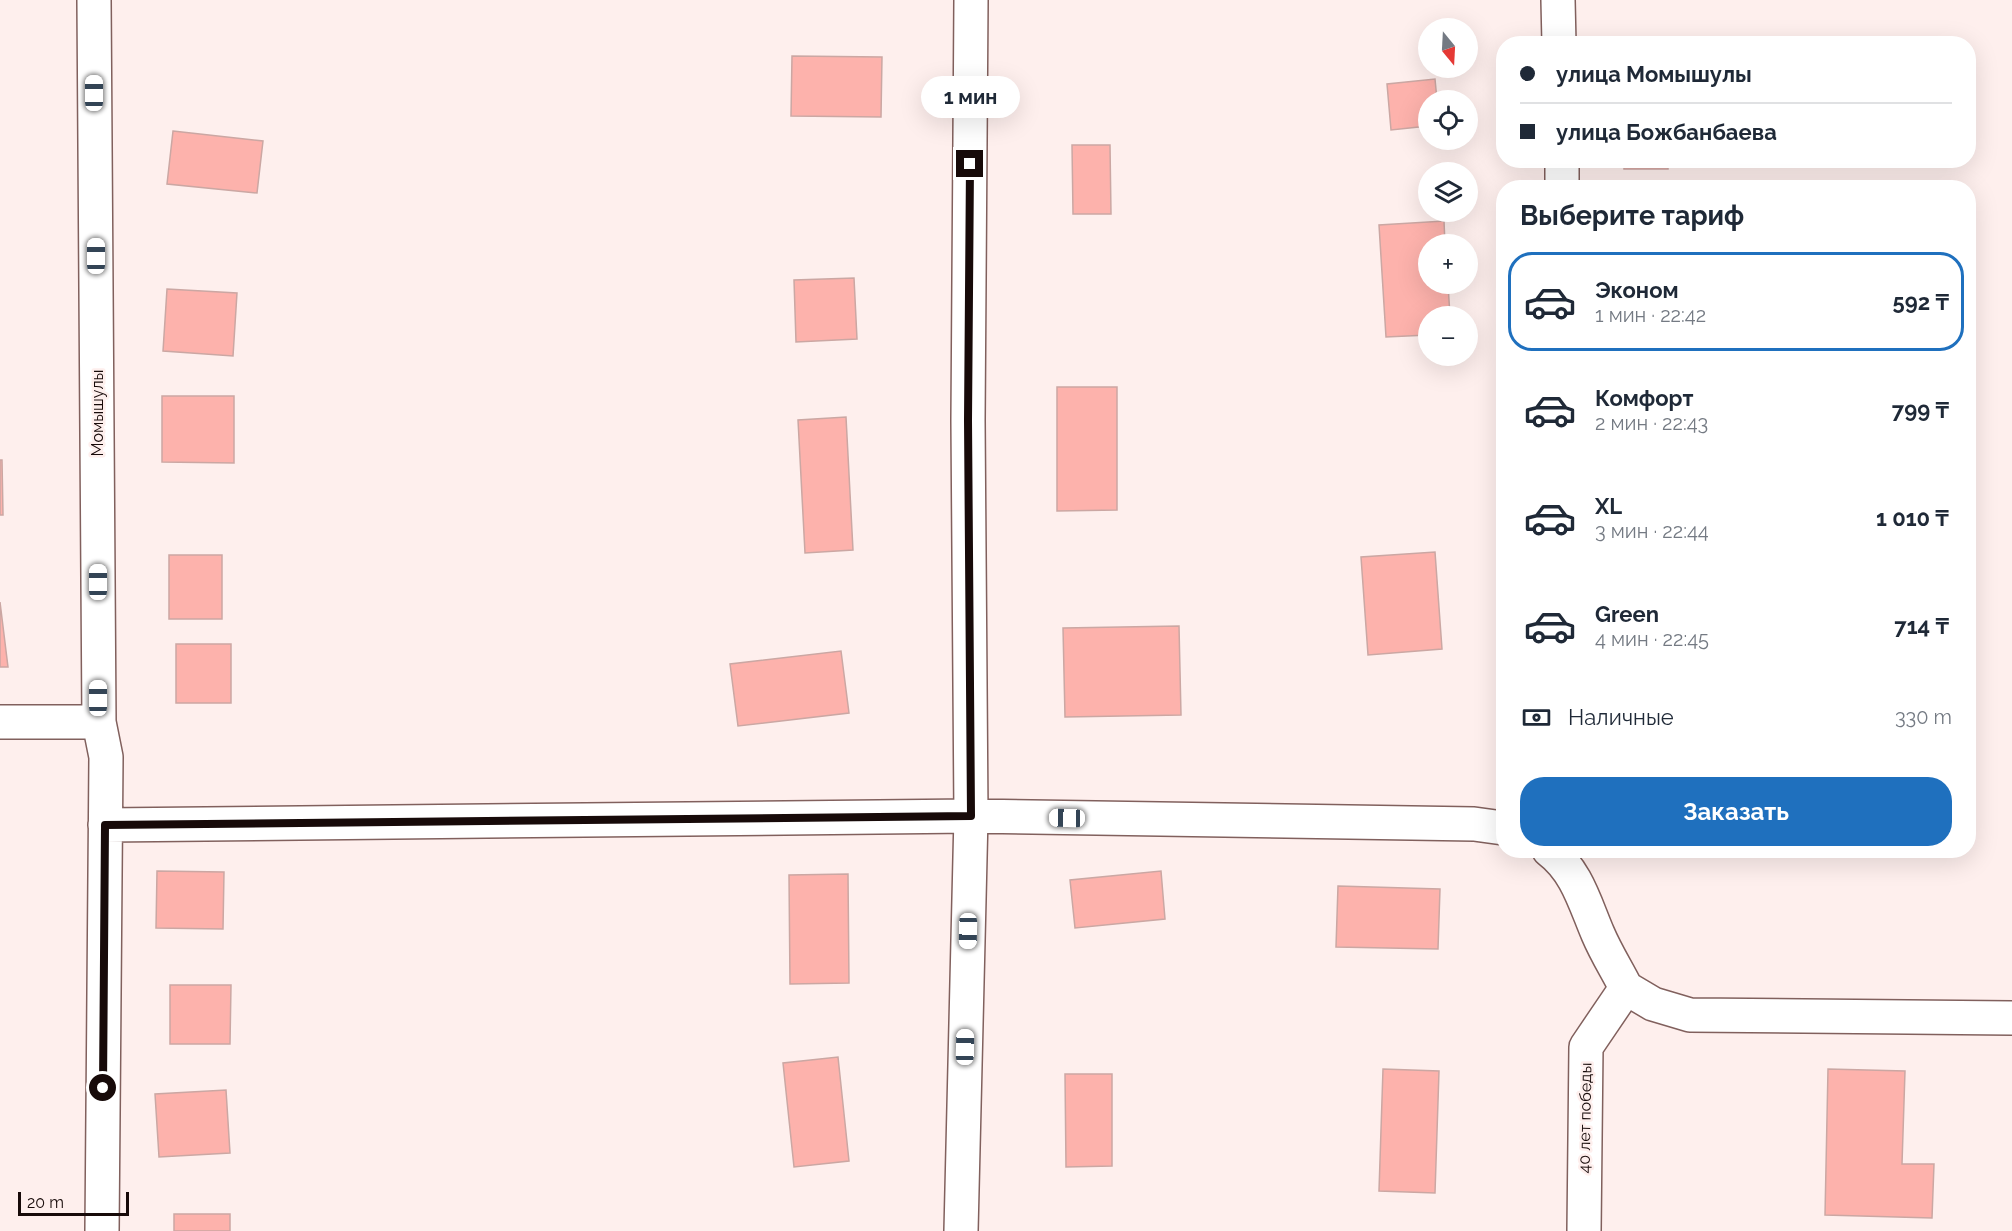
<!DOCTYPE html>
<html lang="ru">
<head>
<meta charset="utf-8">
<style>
	:root { --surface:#fff; --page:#f6f6f7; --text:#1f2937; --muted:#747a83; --line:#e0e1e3; --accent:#1f70be }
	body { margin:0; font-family:Raleway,sans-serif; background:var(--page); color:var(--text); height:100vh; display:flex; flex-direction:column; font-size:22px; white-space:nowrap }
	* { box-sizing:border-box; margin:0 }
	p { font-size:20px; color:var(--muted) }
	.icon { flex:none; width:33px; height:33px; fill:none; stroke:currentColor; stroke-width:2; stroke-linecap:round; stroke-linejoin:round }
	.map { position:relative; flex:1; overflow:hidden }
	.side { position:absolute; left:1496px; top:180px; width:480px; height:678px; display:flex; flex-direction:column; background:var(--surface); border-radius:24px; box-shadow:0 6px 24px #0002 }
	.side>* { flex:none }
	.top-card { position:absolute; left:1496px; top:36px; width:480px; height:132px; border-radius:24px; box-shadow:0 6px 24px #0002; display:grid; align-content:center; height:132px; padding:0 24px; background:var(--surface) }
	.needle { width:39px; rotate:162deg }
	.controls { position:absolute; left:1418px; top:18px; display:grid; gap:12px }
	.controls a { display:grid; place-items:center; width:60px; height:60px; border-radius:50%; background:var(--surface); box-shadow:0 6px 24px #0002; font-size:30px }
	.scale { position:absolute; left:18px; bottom:15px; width:111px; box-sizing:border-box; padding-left:6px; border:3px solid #170a09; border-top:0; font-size:16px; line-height:21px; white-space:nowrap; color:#170a09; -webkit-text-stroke:4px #feefed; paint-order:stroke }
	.end { position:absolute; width:27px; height:27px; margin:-14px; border:8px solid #170a09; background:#fff; box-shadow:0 0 0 3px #fff }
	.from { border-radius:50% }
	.bubble { position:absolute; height:42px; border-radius:21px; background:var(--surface); box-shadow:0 6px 24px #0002; font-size:20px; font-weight:700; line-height:42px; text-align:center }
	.car { position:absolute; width:18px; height:36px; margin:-18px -9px; border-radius:8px; box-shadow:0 0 4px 2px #0007; background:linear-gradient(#fff 24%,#345 0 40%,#fff 0 76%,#345 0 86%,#fff 0) }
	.top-card b { display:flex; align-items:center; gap:21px; height:57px; font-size:22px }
	.top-card b+b { border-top:2px solid var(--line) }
	.top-card i { width:15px; height:15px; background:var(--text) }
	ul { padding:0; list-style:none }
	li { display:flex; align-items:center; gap:18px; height:99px; margin:0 12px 9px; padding:0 12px; border:3px solid transparent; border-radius:24px }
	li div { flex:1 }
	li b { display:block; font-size:22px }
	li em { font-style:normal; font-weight:700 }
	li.selected { border-color:var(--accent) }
	li>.icon { width:54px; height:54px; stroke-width:1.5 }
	h2 { padding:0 24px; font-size:27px; line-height:72px }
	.pay { display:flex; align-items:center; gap:15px; height:66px; padding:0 24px; font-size:22px }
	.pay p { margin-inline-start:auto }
	.primary-button { display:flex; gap:12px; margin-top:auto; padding:12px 24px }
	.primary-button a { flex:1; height:69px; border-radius:24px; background:var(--accent); color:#fff; font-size:24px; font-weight:700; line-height:69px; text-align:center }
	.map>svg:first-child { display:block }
	.building { fill:#fdb2ac; stroke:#cba7a3; stroke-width:1.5 }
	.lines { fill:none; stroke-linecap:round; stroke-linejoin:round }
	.minor-casing { stroke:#81605d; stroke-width:36 }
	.minor { stroke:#fff; stroke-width:33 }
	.route { stroke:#170a09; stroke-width:8 }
	.labels { text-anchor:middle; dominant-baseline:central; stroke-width:5; stroke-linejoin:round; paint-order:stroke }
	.street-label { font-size:16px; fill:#170a09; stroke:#feefed }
</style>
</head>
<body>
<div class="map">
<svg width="2012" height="1231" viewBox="0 0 2012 1231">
	<rect width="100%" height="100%" fill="#feefed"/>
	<path class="building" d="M792,56L882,57L881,117L791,116Z
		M1435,79L1437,100H1428V126L1391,130L1387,84Z
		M173,131L263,141L257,193L167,184Z
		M1072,145H1110L1111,214H1073Z
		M1624,160H1668V169H1624Z
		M1444,221L1445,244H1428V284H1448L1450,316H1428V335L1386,337L1379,225Z
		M854,278L857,339L796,342L794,280Z
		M167,289L237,293L233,356L163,351Z
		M1057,387H1117V510L1057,511Z
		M162,396H234V463L162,462Z
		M846,417L853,550L805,553L798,420Z
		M0,460H2L3,515H0Z
		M1435,552L1442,649L1368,655L1361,557Z
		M169,555H222V619H169Z
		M0,602L8,667H0Z
		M1179,626L1181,715L1065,717L1063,628Z
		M176,644H231V703H176Z
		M841,651L849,713L738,726L730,664Z
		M157,871L224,872L223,929L156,928Z
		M1161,871L1165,919L1075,928L1070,880Z
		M848,874L849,983L790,984L789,875Z
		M1338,886L1440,889L1438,949L1336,947Z
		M170,985H231L230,1044H170Z
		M838,1057L849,1161L794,1167L783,1063Z
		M1383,1069L1439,1071L1435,1193L1379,1191Z
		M1828,1069L1905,1071L1902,1164H1934L1932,1218L1825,1215Z
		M1065,1074H1112V1166L1066,1167Z
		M226,1090L230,1153L159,1157L155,1094Z
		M174,1214H230V1231H174Z"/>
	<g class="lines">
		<g class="minor-casing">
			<path id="minor" d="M94,0L99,722L106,757L102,1231
				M1558,0L1559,44
				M1562,160V188
				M0,722H99
				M105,825L971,816L1474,824L1503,828
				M1549,850C1577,871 1585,904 1598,934C1606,953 1617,970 1626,988
				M1626,988L1653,1004L1690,1015L2012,1018
				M961,1231L971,816L968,420L971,0
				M1584,1231L1586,1047L1626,988"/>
		</g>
		<use href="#minor" class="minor"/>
	</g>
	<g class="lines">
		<path class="route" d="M103,1088L105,825L971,816L968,420L970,164"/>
	</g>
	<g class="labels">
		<g class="street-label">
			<text transform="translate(97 413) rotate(-90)">Момышулы</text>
			<text transform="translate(1585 1118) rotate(-89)">40 лет победы</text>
		</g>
	</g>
</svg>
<div class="controls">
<a><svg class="needle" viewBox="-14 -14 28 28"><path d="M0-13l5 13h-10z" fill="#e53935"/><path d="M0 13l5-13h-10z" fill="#747a83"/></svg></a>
<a><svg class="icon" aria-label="locate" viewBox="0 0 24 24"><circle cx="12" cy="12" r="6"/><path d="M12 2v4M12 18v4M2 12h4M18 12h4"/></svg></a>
<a><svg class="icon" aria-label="layers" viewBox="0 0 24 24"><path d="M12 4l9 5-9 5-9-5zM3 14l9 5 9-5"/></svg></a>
<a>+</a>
<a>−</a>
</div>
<div class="scale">20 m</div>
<i class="end from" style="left:103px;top:1088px"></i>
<i class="end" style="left:970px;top:164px"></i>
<div class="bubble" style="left:921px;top:76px;width:99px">1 мин</div>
<i class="car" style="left:94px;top:93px;rotate:0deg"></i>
<i class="car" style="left:96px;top:256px;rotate:0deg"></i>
<i class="car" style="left:98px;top:582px;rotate:0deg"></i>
<i class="car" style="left:98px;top:698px;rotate:0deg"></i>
<i class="car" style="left:1067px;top:818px;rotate:271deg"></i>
<i class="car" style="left:968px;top:931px;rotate:181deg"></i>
<i class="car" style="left:965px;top:1047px;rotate:1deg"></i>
<div class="top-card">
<b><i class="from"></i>улица Момышулы</b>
<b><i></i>улица Божбанбаева</b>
</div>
<section class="side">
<h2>Выберите тариф</h2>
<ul>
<li class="selected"><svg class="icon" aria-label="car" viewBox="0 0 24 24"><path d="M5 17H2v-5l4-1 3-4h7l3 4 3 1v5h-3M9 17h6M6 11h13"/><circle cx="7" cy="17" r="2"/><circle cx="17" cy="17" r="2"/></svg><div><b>Эконом</b><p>1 мин · 22:42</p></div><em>592 ₸</em></li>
<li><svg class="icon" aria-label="car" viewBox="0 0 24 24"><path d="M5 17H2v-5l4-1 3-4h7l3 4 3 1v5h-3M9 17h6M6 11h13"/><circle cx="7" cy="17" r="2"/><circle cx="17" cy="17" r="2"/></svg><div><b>Комфорт</b><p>2 мин · 22:43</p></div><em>799 ₸</em></li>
<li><svg class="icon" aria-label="car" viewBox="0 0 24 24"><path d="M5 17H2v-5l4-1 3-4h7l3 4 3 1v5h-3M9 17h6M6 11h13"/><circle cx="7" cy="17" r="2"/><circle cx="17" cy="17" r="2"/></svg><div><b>XL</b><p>3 мин · 22:44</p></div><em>1 010 ₸</em></li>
<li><svg class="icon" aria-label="car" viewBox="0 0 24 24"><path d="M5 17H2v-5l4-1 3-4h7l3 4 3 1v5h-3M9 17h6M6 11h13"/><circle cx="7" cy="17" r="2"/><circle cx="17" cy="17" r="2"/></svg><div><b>Green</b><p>4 мин · 22:45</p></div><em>714 ₸</em></li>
</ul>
<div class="pay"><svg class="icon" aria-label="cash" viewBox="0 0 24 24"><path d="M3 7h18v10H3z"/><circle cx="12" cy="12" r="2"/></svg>Наличные<p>330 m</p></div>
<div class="primary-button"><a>Заказать</a></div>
</section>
</div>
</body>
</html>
